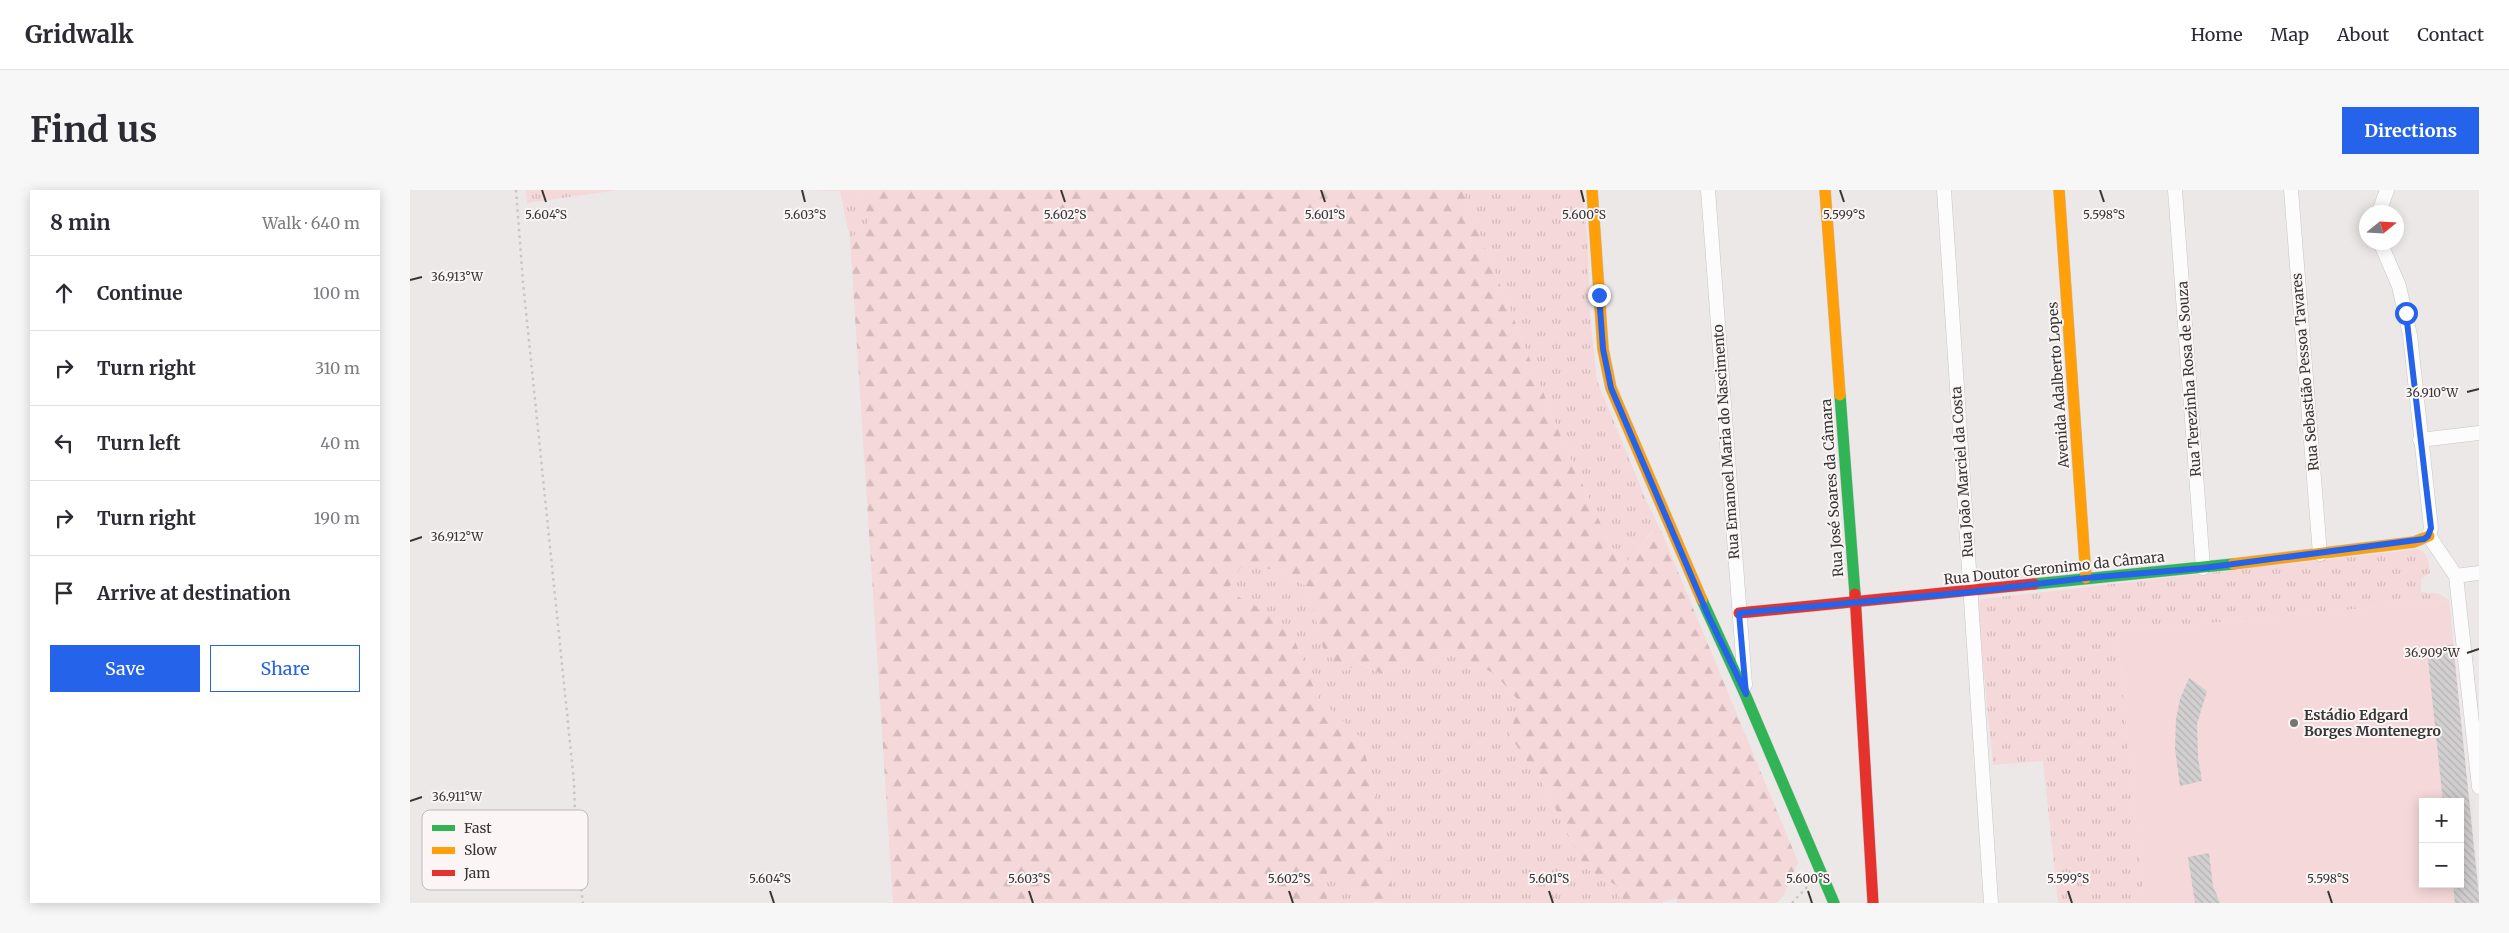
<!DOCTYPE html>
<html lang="en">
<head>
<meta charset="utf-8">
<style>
	:root { --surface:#fff; --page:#f7f7f7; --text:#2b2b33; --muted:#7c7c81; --line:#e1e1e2; --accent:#2563eb }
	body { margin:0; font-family:Merriweather,serif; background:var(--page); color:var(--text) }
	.controls { position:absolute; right:15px; bottom:15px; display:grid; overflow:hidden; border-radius:0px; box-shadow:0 2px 12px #0003 }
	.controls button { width:45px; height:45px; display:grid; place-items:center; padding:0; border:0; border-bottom:1px solid var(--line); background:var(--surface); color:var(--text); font:25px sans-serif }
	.compass { position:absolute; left:1949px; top:15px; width:45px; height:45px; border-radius:50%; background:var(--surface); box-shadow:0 2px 12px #0003; rotate:72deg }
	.stop { position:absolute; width:15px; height:15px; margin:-11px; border:4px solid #2563eb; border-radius:50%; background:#fff }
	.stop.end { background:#2563eb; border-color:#fff; box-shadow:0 1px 5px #0008 }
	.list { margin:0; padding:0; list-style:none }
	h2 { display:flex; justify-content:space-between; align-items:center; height:65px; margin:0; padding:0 20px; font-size:21px }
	h2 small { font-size:16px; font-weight:400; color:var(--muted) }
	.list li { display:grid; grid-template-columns:32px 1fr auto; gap:15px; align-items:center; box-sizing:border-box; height:75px; padding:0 20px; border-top:1px solid var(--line) }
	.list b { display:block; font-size:19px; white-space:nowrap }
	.list em { font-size:16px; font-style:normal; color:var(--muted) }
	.actions { display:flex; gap:10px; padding:15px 20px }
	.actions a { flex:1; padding:11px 0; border:1px solid var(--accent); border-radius:0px; text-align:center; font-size:18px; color:var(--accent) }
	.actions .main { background:var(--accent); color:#fff }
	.icon { flex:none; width:28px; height:28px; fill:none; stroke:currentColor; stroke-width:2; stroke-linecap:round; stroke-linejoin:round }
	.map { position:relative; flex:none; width:2069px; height:713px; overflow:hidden; border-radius:0px }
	header { display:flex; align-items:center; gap:30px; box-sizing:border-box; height:70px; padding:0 25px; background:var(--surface); border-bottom:1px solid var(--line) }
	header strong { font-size:24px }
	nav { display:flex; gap:28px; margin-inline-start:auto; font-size:18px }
	.intro { display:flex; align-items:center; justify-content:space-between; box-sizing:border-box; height:120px; padding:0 30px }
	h1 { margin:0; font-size:35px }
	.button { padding:12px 22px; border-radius:0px; background:var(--accent); color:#fff; font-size:18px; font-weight:700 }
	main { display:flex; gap:30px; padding:0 30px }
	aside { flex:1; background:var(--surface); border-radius:0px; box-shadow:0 2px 12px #0003 }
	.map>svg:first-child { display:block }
	.grass { fill:url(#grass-tufts) }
	.forest { fill:url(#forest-firs) }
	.park { fill:#f5d8d9; fill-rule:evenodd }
	.building { fill:url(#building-back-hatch) }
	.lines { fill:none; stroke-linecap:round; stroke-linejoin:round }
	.street-casing { stroke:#c8c5c5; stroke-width:15 }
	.fast-casing { stroke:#c8c5c5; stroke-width:12 }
	.slow-casing { stroke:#c8c5c5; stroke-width:12 }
	.jam-casing { stroke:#c8c5c5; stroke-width:12 }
	.path { stroke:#c8c6c6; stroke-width:2.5; stroke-dasharray:2.5 4; stroke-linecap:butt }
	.street { stroke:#fcfcfc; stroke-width:14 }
	.fast { stroke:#30b455; stroke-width:11 }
	.slow { stroke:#ff9f0a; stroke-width:11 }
	.jam { stroke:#e5322d; stroke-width:11 }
	.route { stroke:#2563eb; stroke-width:6 }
	.ticks { fill:none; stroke:#383535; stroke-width:2 }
	.poi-dot { fill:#777474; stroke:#fbf5f5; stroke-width:2 }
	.labels { text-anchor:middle; stroke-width:4; stroke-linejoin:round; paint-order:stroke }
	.street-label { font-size:14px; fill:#383535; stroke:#fbf5f5 }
	.poi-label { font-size:14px; font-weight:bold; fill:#383535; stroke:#fbf5f5; text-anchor:start }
	.key { fill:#fbf5f5; stroke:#c0bbbb; stroke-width:1 }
	.key-label { font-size:14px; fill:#383535 }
	.ticks-label { font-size:12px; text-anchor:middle; fill:#383535; stroke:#fbf5f5; stroke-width:4; stroke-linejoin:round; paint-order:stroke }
</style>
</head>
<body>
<header>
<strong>Gridwalk</strong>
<nav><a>Home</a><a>Map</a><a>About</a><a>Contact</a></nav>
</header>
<div class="intro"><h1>Find us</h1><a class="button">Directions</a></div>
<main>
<aside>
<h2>8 min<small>Walk · 640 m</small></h2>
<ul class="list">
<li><svg class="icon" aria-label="ahead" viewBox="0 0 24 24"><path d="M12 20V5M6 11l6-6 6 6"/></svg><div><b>Continue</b></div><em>100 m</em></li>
<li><svg class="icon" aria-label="right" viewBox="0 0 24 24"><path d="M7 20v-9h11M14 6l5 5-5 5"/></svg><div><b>Turn right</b></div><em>310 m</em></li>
<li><svg class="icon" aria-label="left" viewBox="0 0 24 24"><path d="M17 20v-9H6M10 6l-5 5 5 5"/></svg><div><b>Turn left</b></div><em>40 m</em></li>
<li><svg class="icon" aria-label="right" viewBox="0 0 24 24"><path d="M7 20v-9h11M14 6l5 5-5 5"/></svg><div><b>Turn right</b></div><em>190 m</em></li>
<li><svg class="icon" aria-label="arrive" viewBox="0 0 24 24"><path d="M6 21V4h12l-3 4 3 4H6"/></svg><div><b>Arrive at destination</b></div></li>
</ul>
<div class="actions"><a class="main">Save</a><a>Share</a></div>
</aside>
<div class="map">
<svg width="2069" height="713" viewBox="0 0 2069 713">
	<defs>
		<pattern id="grass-tufts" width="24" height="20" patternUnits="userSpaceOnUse" patternTransform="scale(1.25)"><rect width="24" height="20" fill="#f5d8d9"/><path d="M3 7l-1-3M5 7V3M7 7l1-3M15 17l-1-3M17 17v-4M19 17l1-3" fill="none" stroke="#d3babb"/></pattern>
		<pattern id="forest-firs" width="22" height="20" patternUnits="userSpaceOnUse" patternTransform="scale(1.25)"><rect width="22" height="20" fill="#f5d8d9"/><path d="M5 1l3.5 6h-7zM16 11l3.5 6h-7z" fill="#d3babb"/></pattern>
		<pattern id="building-back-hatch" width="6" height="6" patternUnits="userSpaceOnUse" patternTransform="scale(1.25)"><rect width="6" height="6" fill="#d1cfcf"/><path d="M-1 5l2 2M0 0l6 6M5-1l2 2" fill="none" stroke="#b4b2b2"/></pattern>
	</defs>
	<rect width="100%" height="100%" fill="#ece8e8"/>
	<g class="grass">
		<polygon points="116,0 209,0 117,13"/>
		<polygon points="397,0 450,0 459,32 440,49 430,1"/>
		<polygon points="1052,0 1173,0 1178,59 1179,116 1187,191 1237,312 1252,343 1243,340 1215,374 1200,354 1154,254"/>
		<path d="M 2008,359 C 2018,363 2019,373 2020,383 L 2011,389 L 2011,402 L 2030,404 L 2039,410 L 1707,442 L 1734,713 L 1648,713 L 1633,571 L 1583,575 L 1567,413 L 1572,409 Z"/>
		<polygon points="834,372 867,381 898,397 913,458 972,484 993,469 1025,475 1037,456 1061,472 1085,484 1109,511 1100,546 1134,596 1175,678 1207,695 1211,713 984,713 975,640 951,548 908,508 885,451 817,401"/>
		<polygon points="916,681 962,712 965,713 917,713"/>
	</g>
	<polygon class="forest" points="450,0 1052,0 1154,254 1200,354 1215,374 1244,340 1252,343 1388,672 1374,705 1367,713 1267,713 1267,708 1250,713 1211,713 1206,695 1175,678 1134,596 1100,546 1109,511 1085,484 1061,472 1037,456 1025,475 993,469 972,484 949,473 934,482 913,458 898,397 867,381 834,372 817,401 854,420 885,451 908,508 951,548 975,640 984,713 962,712 917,682 917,713 483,713 440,49 459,32"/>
	<path class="park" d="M 2039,410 L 2069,713 L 1734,713 L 1707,442 ZM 2013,612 L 2050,612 L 2050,694 L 2013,694 Z"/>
	<g class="building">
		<polygon points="2043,454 2069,706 2069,713 2045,713 2043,694 2050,694 2050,612 2033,612 2017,460"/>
		<polygon points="1779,488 1797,501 1787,534 1788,567 1792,591 1770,596 1765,559 1766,529 1770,509"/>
		<polygon points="1799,663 1803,696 1810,713 1785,713 1778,667"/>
	</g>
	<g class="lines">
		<g class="street-casing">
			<g id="street">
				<polyline points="1298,0 1335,495"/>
				<polyline points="1534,0 1581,713"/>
				<polyline points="1765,0 1793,378"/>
				<polyline points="1881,0 1910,364"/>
				<polyline points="1969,22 1977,0"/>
				<polyline points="1970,52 1989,96 2000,145 2021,338 2019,346 2046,386 2069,597"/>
				<polyline points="2010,250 2069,243"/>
				<polyline points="2046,386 2069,383"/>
			</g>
		</g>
		<g class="fast-casing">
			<g id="fast">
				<polyline points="1430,205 1445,404"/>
				<polyline points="1624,394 1823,374"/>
				<polyline points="1292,410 1335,504 1424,713"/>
			</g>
		</g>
		<g class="slow-casing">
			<g id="slow">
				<polyline points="1182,0 1193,159 1201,198 1292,410"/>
				<polyline points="1415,0 1430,205"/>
				<polyline points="1649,0 1676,388"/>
				<polyline points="1823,374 2004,352 2019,346"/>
			</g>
		</g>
		<g class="jam-casing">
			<g id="jam">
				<polyline points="1445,404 1463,713"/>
				<polyline points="1329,423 1624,394"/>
			</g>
		</g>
		<g class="path">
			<polyline points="106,0 113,92 164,592 166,660 173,713"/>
			<polyline points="1382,713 1398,696"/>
		</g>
		<use href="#street" class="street"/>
		<use href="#fast" class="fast"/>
		<use href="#slow" class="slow"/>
		<use href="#jam" class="jam"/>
	</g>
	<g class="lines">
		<polyline class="route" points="1189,105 1193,159 1201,198 1298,425 1336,504 1329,423 1560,402 1676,388 1793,378 2014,349 2018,346 2021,338 1996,123"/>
	</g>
	<path class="ticks" d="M 132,0 L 136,12M 392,0 L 395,12M 651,0 L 655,12M 911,0 L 915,12M 1171,0 L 1174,12M 1430,0 L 1434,12M 1690,0 L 1694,12M 0,90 L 12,87M 2057,202 L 2069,199M 0,351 L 12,347M 2057,463 L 2069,459M 0,611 L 12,607M 360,701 L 364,713M 619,701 L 623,713M 879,701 L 883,713M 1139,701 L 1143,713M 1398,701 L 1402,713M 1658,701 L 1662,713M 1918,701 L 1922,713"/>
	<circle class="poi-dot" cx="1884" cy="533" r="5"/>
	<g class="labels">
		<g class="street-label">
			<text transform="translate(1895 182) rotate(-95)" y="5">Rua Sebastião Pessoa Tavares</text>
			<text transform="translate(1779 189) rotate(-94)" y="5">Rua Terezinha Rosa de Souza</text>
			<text transform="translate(1648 195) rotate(-94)" y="5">Avenida Adalberto Lopes</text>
			<text transform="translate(1316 252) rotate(-94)" y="5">Rua Emanoel Maria do Nascimento</text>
			<text transform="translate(1552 282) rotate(-94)" y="5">Rua João Marciel da Costa</text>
			<text transform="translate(1422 298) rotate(-94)" y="5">Rua José Soares da Câmara</text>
			<text transform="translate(1644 378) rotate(-6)" y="5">Rua Doutor Geronimo da Câmara</text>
		</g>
		<g class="poi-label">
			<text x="1894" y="530">Estádio Edgard<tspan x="1894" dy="16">Borges Montenegro</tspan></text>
		</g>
	</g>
	<rect x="12" y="620" width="166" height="80" rx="8" class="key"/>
	<rect x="22" y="635" width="23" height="6" fill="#30b455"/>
	<rect x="22" y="657" width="23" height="7" fill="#ff9f0a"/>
	<rect x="22" y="680" width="23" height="6" fill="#e5322d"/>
	<g class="key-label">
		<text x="54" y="643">Fast</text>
		<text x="54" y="665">Slow</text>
		<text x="54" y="688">Jam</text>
	</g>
	<g class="ticks-label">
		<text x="136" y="29">5.604°S</text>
		<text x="395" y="29">5.603°S</text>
		<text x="655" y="29">5.602°S</text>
		<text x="915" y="29">5.601°S</text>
		<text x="1174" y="29">5.600°S</text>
		<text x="1434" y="29">5.599°S</text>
		<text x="1694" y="29">5.598°S</text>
		<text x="47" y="91">36.913°W</text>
		<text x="2022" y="207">36.910°W</text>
		<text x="47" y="351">36.912°W</text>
		<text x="2022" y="467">36.909°W</text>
		<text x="47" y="611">36.911°W</text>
		<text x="360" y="693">5.604°S</text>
		<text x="619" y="693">5.603°S</text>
		<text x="879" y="693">5.602°S</text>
		<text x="1139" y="693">5.601°S</text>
		<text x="1398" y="693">5.600°S</text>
		<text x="1658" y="693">5.599°S</text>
		<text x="1918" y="693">5.598°S</text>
	</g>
</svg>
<div class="controls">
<button>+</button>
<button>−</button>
</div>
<svg class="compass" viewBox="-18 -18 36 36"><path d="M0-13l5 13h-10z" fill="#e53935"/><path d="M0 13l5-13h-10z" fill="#7c7c81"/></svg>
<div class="stop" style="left:1996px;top:123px"></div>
<div class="stop end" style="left:1189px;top:105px"></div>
</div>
</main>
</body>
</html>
